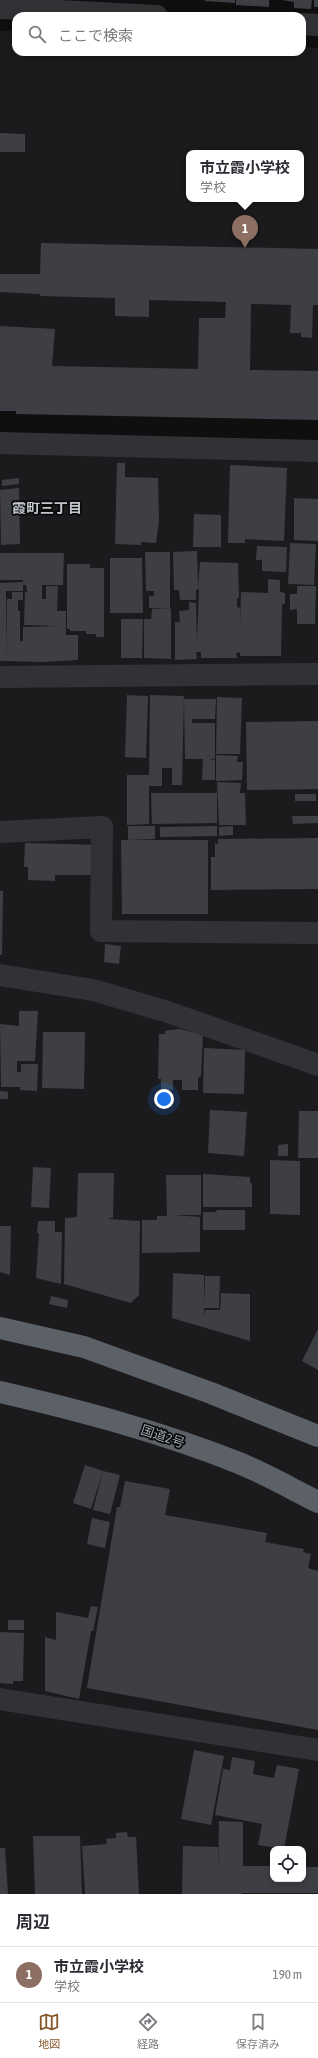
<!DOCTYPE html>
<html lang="ja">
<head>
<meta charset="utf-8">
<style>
	:root { --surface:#fff; --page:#f7f7f7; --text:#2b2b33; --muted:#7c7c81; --line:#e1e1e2; --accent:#87572b }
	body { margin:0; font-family:"Asap Condensed","Noto Sans JP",sans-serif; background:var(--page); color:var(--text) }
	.controls { position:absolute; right:12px; bottom:12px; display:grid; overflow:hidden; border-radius:8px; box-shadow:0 2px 10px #0003 }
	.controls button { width:36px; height:36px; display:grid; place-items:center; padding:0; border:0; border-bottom:1px solid var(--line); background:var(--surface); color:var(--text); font:20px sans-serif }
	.you { position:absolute; left:164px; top:1099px; width:14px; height:14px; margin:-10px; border:3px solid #fff; border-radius:50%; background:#1a73e8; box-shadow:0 0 0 6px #1a73e833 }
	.badge { display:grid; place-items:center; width:26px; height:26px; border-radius:50%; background:var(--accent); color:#fff; font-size:13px; font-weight:700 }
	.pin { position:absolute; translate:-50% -33px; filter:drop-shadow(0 1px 2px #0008) }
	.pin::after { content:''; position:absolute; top:21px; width:14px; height:12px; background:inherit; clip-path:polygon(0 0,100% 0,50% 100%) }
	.popup { position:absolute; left:186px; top:150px; width:118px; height:52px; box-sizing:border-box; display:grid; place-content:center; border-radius:8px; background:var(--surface); filter:drop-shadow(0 1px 3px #0005); font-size:13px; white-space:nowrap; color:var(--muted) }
	.popup b { font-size:15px; color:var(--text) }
	.popup::after { content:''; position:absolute; left:50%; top:100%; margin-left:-8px; border:8px solid transparent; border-top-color:var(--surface) }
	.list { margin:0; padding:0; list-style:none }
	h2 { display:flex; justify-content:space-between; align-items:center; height:52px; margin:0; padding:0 16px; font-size:17px }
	h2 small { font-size:13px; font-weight:400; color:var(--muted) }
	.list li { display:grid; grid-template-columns:26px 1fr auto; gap:12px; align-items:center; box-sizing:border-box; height:56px; padding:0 16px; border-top:1px solid var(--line) }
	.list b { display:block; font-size:15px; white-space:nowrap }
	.list p { margin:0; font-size:13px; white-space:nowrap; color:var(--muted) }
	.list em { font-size:13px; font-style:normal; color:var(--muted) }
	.icon { flex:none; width:22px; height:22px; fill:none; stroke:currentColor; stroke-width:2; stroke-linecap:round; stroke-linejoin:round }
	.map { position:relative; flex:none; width:318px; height:1894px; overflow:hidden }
	.search { position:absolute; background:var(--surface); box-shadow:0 2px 10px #0003; left:12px; right:12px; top:12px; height:44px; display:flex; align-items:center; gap:10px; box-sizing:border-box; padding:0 14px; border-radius:12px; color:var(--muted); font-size:15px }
	.sheet { height:108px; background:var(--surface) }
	nav { display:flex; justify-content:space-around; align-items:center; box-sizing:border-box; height:56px; border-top:1px solid var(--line); background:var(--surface); font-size:11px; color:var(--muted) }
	nav a { display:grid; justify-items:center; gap:2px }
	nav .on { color:var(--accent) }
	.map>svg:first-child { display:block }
	.built { fill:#1b1b1d; fill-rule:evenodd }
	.building { fill:#3e3f44 }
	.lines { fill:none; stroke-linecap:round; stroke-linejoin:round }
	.street { stroke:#303236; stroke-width:22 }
	.highway { stroke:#5c6067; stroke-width:22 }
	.labels { text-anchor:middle; stroke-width:3.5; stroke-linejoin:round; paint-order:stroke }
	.street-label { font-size:13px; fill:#a0a8b2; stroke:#0a0a0b }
	.neighbourhood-label { font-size:14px; font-weight:bold; fill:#c1c6ce; stroke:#0a0a0b }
</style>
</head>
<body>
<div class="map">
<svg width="318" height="1894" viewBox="0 0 318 1894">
	<rect width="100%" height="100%" fill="#0f0f10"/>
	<g class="built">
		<path d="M 0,31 L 16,31 L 16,52 L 302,52 L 302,47 L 318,48 L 318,407 L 0,399 ZM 189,153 L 301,153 L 301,199 L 189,199 Z"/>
		<path d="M 0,436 L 318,450 L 318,1894 L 0,1894 ZM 273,1849 L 303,1849 L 303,1879 L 273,1879 Z"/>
	</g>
	<g class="building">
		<polygon points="205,0 235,0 235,3 205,1"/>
		<polygon points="236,0 269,0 269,7 236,5"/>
		<polygon points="282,0 312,0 311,9 294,8 294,2"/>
		<rect x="314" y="0" width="4" height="7"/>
		<polygon points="0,133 25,134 25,152 0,152"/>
		<polygon points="41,243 318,249 318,305 313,305 312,338 301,337 301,333 290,333 291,305 251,304 250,370 318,371 318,420 16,414 16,411 0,411 0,326 55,329 52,366 198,369 199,318 225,318 226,302 149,300 149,317 115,316 115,298 40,296 40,294 0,292 0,274 40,274"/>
		<polygon points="117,463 125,463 125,477 158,478 159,521 156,543 141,542 141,545 115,544"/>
		<polygon points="230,465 287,468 284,541 245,539 245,543 228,543"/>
		<polygon points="19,478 19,484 2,486 2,480"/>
		<polygon points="19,488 20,544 1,545 0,490"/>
		<polygon points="294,498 318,499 318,541 294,540"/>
		<polygon points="194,514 221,515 221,547 193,547"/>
		<polygon points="290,543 316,544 314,585 288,584"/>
		<polygon points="257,546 287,547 286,572 262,571 262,560 256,560"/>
		<polygon points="197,551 198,587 200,562 238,563 239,598 237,598 237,607 240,608 240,623 241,592 268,593 268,579 280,580 280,592 285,593 285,604 282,604 281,656 240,656 240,652 236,653 237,658 201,658 201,652 196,652 197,659 175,660 175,622 180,622 179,611 189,610 189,602 196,603 197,642 199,589 196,590 196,600 180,600 179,590 174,590 173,552"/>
		<polygon points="145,552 170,552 170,609 149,608 149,596 154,596 154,591 146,591"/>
		<polygon points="0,553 64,553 63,585 42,585 42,599 46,599 46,586 58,586 57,611 66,611 66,635 78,635 78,660 42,662 7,661 7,599 12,599 12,592 23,592 23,600 18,600 18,611 20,611 20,641 23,641 23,627 59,626 24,625 25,592 27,592 26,585 23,585 23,591 6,591 7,661 0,661 0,583 23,582 23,580 0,580"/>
		<polygon points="110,558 142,558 143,613 110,613"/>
		<polygon points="67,564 90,564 90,568 104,568 104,637 96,637 96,634 86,634 86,631 70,631 70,629 67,629"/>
		<polygon points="297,586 316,586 315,624 297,624 297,609 290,610 290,594 297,594"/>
		<polygon points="152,609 171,609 171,659 144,658 144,619 151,619"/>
		<polygon points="121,619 143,619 142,658 121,658"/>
		<polygon points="127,695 148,696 146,758 125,757"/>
		<polygon points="150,695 184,696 182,785 172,785 172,768 162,768 162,786 149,786 149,824 127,825 127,775 149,775 149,783"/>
		<polygon points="217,697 242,698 240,754 216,754"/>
		<polygon points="184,699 216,699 215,719 192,719 192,723 215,723 215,759 209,760 215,760 215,780 202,780 203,759 185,759"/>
		<polygon points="318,721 318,789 247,790 246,722"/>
		<polygon points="216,755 238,756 237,762 243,762 242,780 216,781"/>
		<polygon points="217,782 241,783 240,793 245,793 246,825 219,825"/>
		<polygon points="151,793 217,793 217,823 152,824"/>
		<rect x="295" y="794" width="21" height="7"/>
		<polygon points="292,816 318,816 318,823 293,824"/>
		<polygon points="128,826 155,826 155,839 128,840"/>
		<polygon points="217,826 217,836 160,837 160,827"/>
		<polygon points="233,826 233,835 219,836 219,827"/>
		<polygon points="318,838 318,889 211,890 211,857 215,857 215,843 218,844 218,839"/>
		<polygon points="121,840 208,840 208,914 122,914"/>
		<polygon points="25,843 102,845 100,875 55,875 55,881 28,880 28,867 24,867"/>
		<polygon points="0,891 3,891 2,955 0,955"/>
		<polygon points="105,944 121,946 119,964 104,962"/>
		<polygon points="19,1011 38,1011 35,1061 17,1061 17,1072 21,1072 21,1064 38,1064 37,1091 20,1090 20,1087 1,1087 0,1024 19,1026"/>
		<polygon points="180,1029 203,1035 201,1076 199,1077 198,1080 198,1090 182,1090 182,1080 173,1080 173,1090 161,1090 161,1079 158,1079 159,1034 165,1034 165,1031 170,1030"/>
		<polygon points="43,1032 85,1032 84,1089 42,1088"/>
		<polygon points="204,1048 245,1050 244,1094 203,1093"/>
		<polygon points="0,1091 8,1092 8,1099 0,1099"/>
		<polygon points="210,1110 247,1112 244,1156 208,1153"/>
		<polygon points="299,1111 318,1111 318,1158 298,1158"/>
		<polygon points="288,1144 288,1156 278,1156 278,1145"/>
		<polygon points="270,1160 300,1161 300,1215 270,1214"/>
		<polygon points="33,1167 51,1168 49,1208 31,1207"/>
		<polygon points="78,1173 114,1173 113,1218 109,1218 109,1219 140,1221 139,1295 131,1303 64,1284 65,1218 77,1217"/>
		<polygon points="203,1174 250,1177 250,1183 252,1184 252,1207 203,1207"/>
		<polygon points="166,1175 201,1175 201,1215 174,1215 200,1217 200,1252 142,1253 142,1220 157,1220 157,1216 167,1216"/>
		<polygon points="217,1210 245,1210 245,1230 203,1230 203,1212 216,1212"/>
		<polygon points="38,1221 55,1221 55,1232 62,1232 61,1284 36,1278 39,1233 37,1233"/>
		<polygon points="0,1226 11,1226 10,1275 0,1272"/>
		<polygon points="173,1273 204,1275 204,1307 205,1276 220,1276 219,1308 204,1308 204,1317 205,1310 220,1310 221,1293 250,1294 250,1341 172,1318"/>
		<polygon points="51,1296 68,1300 67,1308 49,1304"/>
		<polygon points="318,1329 318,1370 302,1361"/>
		<polygon points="85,1465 103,1471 91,1509 73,1503"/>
		<polygon points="103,1471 120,1475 110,1514 93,1510"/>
		<polygon points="125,1481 170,1489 165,1515 267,1533 265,1542 304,1549 303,1552 311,1554 308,1568 318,1571 318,1730 87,1688 117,1507 120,1507"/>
		<polygon points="92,1518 110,1522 105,1548 87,1544"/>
		<polygon points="91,1606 98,1607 93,1631 91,1631 79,1699 45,1691 45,1637 56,1640 56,1612 88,1618"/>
		<rect x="8" y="1620" width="16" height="10"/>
		<polygon points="0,1632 24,1633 23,1681 13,1681 13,1684 0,1683"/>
		<polygon points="194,1750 224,1756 211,1825 181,1819"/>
		<polygon points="232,1757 255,1761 253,1774 274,1778 277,1765 299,1769 284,1849 258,1845 262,1824 215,1815 223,1769 230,1770"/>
		<polygon points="219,1821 243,1822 243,1866 273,1866 273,1879 303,1879 303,1867 318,1867 318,1893 242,1893 242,1888 242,1894 182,1894 183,1846 218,1847 218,1874"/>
		<polygon points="127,1832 128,1837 136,1837 139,1894 110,1894 108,1854 110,1894 85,1894 82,1846 107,1844 106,1839 116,1838 116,1833"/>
		<polygon points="33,1836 80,1836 82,1894 35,1894"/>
		<polygon points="0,1848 5,1848 8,1894 0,1894"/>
	</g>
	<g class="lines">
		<g class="street">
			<polyline points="0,8 157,16"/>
			<polyline points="302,24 318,25"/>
			<polyline points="0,443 318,451"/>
			<polyline points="0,677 318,674"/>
			<polyline points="0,832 102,827 101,931 318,933"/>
			<polyline points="0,975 93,990 165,1011 318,1065"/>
			<polyline points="0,1699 318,1750"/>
		</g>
		<g class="highway">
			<polyline points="0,1328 84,1347 211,1393 318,1436"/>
			<path d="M 0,1392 C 82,1411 161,1432 239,1463 C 266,1474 292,1489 318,1502"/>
		</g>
	</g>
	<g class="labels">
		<g class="street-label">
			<text transform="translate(163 1436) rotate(19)" y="5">国道2号</text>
		</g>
		<g class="neighbourhood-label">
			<text x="47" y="513">霞町三丁目</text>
		</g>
	</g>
</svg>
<div class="controls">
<button><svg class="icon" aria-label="locate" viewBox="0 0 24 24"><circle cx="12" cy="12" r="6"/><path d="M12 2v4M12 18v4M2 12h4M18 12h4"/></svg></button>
</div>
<div class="you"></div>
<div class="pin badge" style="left:245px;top:248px;background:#8d6e63">1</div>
<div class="popup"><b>市立霞小学校</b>学校</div>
<div class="search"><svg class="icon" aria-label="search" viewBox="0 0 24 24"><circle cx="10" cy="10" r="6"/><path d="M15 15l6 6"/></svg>ここで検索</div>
</div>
<section class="sheet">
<h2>周辺<small></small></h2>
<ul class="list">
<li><span class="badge" style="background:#8d6e63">1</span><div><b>市立霞小学校</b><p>学校</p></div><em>190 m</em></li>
</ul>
</section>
<nav>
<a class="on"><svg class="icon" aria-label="map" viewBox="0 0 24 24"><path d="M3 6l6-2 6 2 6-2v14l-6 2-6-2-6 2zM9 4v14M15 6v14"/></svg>地図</a>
<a><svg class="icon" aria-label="directions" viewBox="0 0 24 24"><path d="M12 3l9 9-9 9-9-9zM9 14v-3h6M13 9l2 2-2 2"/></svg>経路</a>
<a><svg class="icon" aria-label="saved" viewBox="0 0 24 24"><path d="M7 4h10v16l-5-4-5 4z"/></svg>保存済み</a>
</nav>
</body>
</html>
